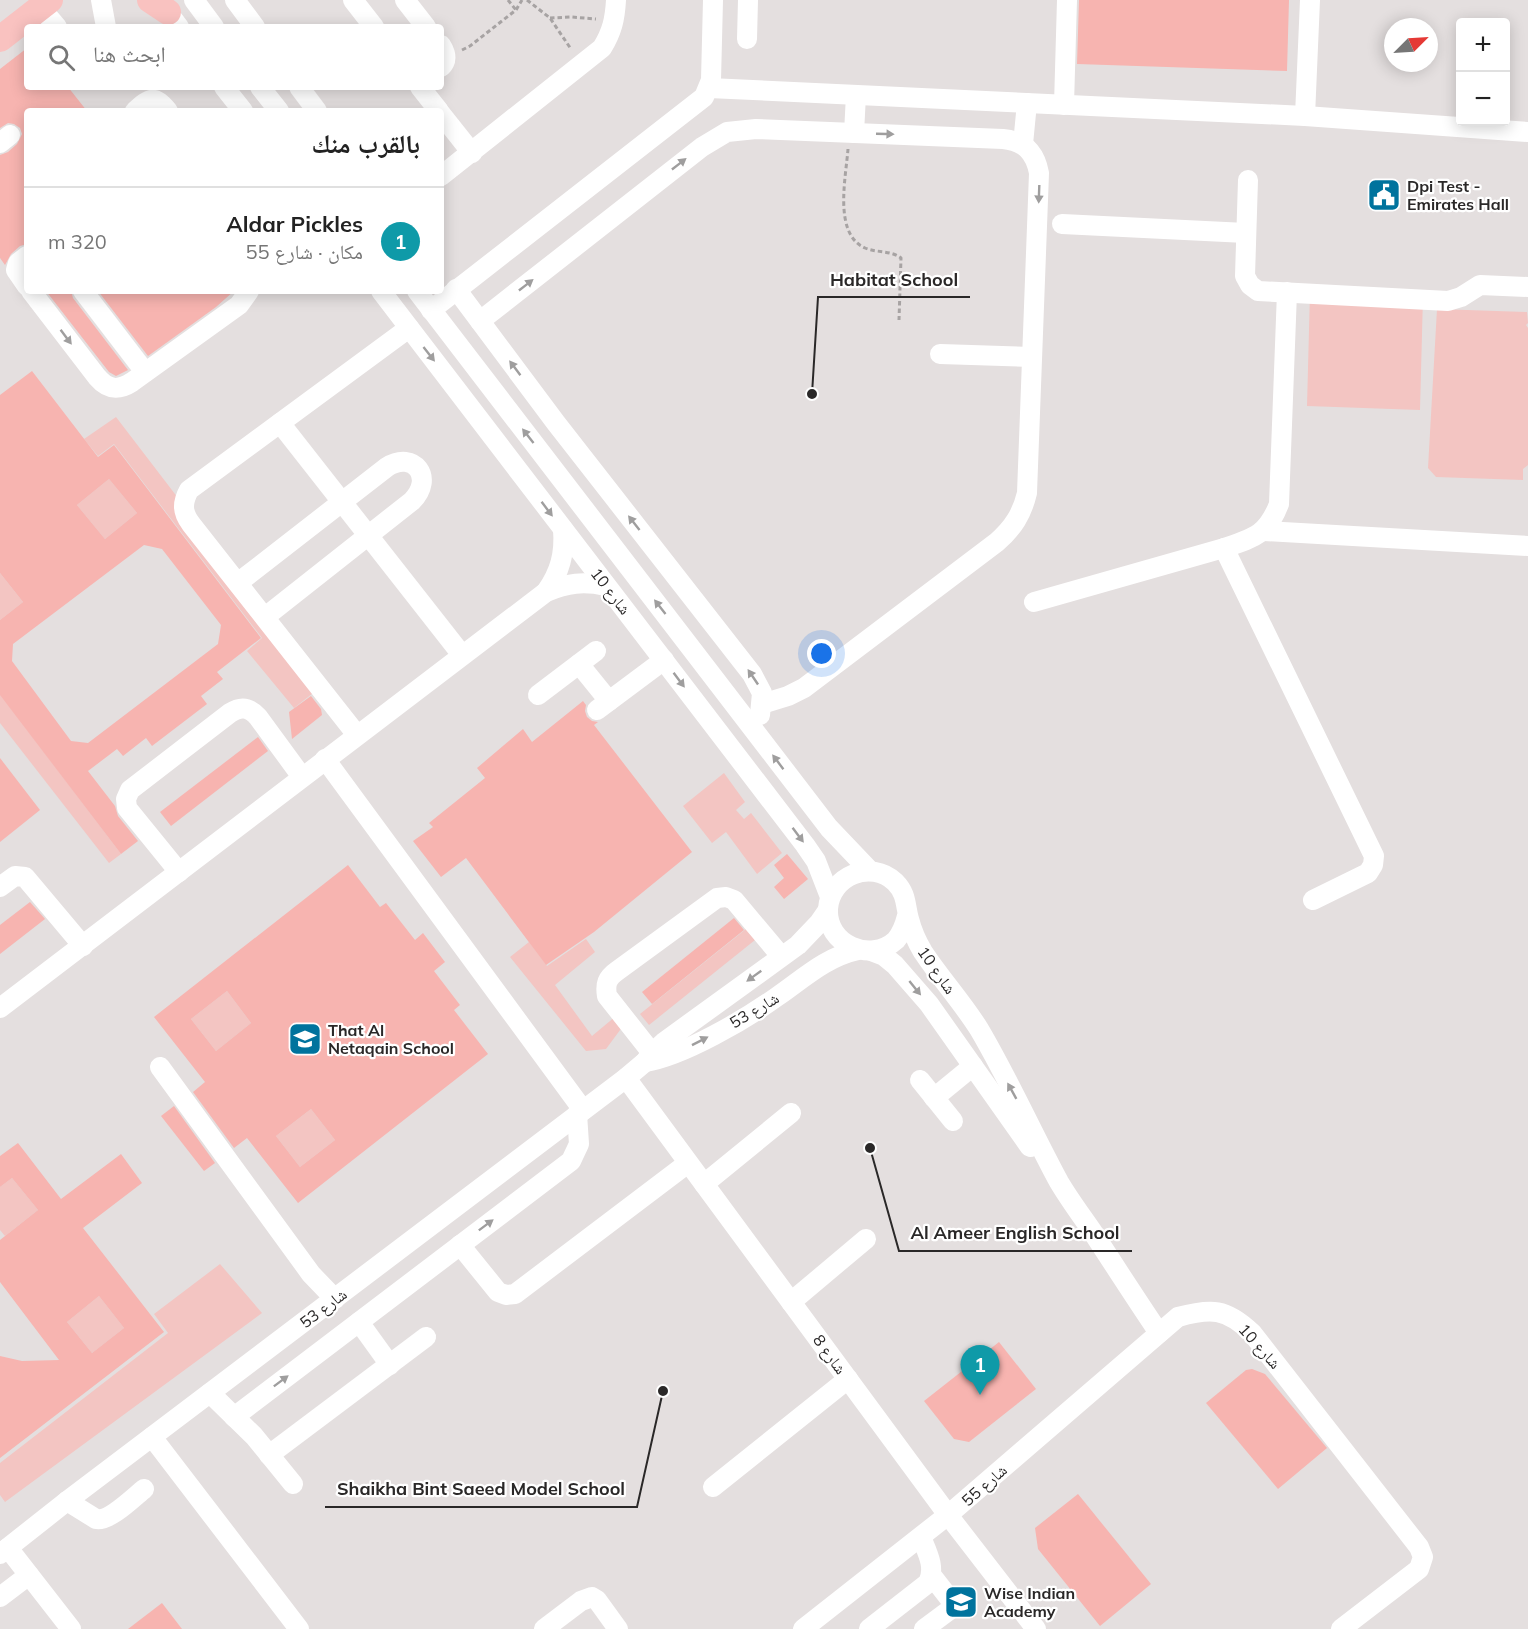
<!DOCTYPE html>
<html lang="ar">
<head>
<meta charset="utf-8">
<style>
	:root { --surface:#fff; --page:#f2f2f2; --text:#222; --muted:#767676; --line:#e0e0e0; --accent:#1a73e8 }
	body { margin:0; font-family:Mulish,"Noto Naskh Arabic",sans-serif; background:var(--page); color:var(--text); direction:rtl }
	.controls { position:absolute; right:18px; top:18px; display:grid; overflow:hidden; border-radius:6px; box-shadow:0 3px 15px #0003 }
	.controls button { width:54px; height:54px; display:grid; place-items:center; padding:0; border:0; border-bottom:2px solid var(--line); background:var(--surface); color:var(--text); font:30px sans-serif }
	.compass { position:absolute; left:1384px; top:18px; width:54px; height:54px; border-radius:50%; background:var(--surface); box-shadow:0 3px 15px #0003; rotate:66deg }
	.you { position:absolute; left:822px; top:654px; width:21px; height:21px; margin:-15px; border:4px solid #fff; border-radius:50%; background:#1a73e8; box-shadow:0 0 0 9px #1a73e833 }
	.badge { display:grid; place-items:center; width:39px; height:39px; border-radius:50%; background:var(--accent); color:#fff; font-size:20px; font-weight:700 }
	.pin { position:absolute; translate:-50% -50px; filter:drop-shadow(0 2px 3px #0008) }
	.pin::after { content:''; position:absolute; top:32px; width:21px; height:18px; background:inherit; clip-path:polygon(0 0,100% 0,50% 100%) }
	.list { margin:0; padding:0; list-style:none }
	h2 { display:flex; justify-content:space-between; align-items:center; height:78px; margin:0; padding:0 24px; font-size:26px }
	h2 small { font-size:20px; font-weight:400; color:var(--muted) }
	.list li { display:grid; grid-template-columns:39px 1fr auto; gap:18px; align-items:center; box-sizing:border-box; height:108px; padding:0 24px; border-top:2px solid var(--line) }
	.list b { display:block; font-size:22px; white-space:nowrap }
	.list p { margin:0; font-size:20px; white-space:nowrap; color:var(--muted) }
	.list em { font-size:20px; font-style:normal; color:var(--muted) }
	.icon { flex:none; width:33px; height:33px; fill:none; stroke:currentColor; stroke-width:2; stroke-linecap:round; stroke-linejoin:round }
	.map { position:relative; flex:none; width:1528px; height:1629px; overflow:hidden; direction:ltr }
	.search { position:absolute; background:var(--surface); box-shadow:0 3px 15px #0003; left:24px; top:24px; width:420px; height:66px; display:flex; align-items:center; gap:15px; box-sizing:border-box; padding:0 21px; border-radius:6px; color:var(--muted); font-size:22px }
	.panel { position:absolute; background:var(--surface); box-shadow:0 3px 15px #0003; left:24px; top:108px; width:420px; height:186px; border-radius:6px; direction:rtl }
	.map>svg:first-child { display:block }
	.green { fill:#f3c5c2 }
	.building { fill:#f7b4b0; fill-rule:evenodd }
	.lines { fill:none; stroke-linecap:round; stroke-linejoin:round }
	.path { stroke:#a7a3a3; stroke-width:3; stroke-dasharray:4.5 3; stroke-linecap:butt }
	.minor { stroke:#fff; stroke-width:20 }
	.major { stroke:#f9c2c0; stroke-width:26 }
	.oneway { fill:#9f9e9e }
	.labels { text-anchor:middle; stroke-width:4.5; stroke-linejoin:round; paint-order:stroke }
	.poi-label { font-size:16px; font-weight:bold; fill:#2a2828; stroke:#fff; text-anchor:start }
	.street-label { font-size:16px; fill:#2a2828; stroke:#fff }
	.leader { fill:none; stroke:#2a2828; stroke-width:2 }
	.callout-dot { fill:#2a2828; stroke:#fff; stroke-width:2 }
	.callout-label { font-size:18px; text-anchor:middle; font-weight:bold; fill:#2a2828; stroke:#fff; stroke-width:4.5; stroke-linejoin:round; paint-order:stroke }
</style>
</head>
<body>
<div class="map">
<svg width="1528" height="1629" viewBox="0 0 1528 1629">
	<rect width="100%" height="100%" fill="#e4dfdf"/>
	<g class="green">
		<polygon points="1310,292 1423,296 1420,410 1307,406"/>
		<polygon points="1437,309 1527,312 1528,323 1526,325 1528,328 1528,465 1523,469 1523,480 1436,477 1428,468"/>
		<polygon points="116,417 322,686 294,708 247,651 262,638 114,444 98,456 84,439"/>
		<polygon points="109,479 137,513 105,539 77,505"/>
		<polygon points="0,573 23,602 0,620"/>
		<polygon points="0,694 121,854 109,863 0,723"/>
		<polygon points="724,773 745,802 736,810 744,819 751,813 782,853 757,874 726,832 712,843 683,806"/>
		<polygon points="751,925 760,936 649,1025 640,1014"/>
		<polygon points="586,939 595,952 555,985 592,1036 616,1016 623,1026 606,1049 586,1051 510,957 529,942 547,966"/>
		<polygon points="227,991 251,1023 216,1051 191,1019"/>
		<polygon points="311,1109 335,1140 300,1167 276,1136"/>
		<polygon points="12,1178 38,1210 5,1236 0,1230 0,1187"/>
		<polygon points="220,1264 262,1313 5,1502 0,1495 0,1463 168,1333 154,1314"/>
		<polygon points="99,1296 124,1328 92,1353 67,1322"/>
	</g>
	<g class="building">
		<polygon points="1079,0 1289,0 1287,71 1077,64"/>
		<polygon points="27,48 27,87 68,87 87,111 27,111 27,244 20,246 11,254 5,265 0,258 0,155 8,152 17,144 22,134 20,128 14,124 8,123 0,128 0,69"/>
		<polygon points="46,291 71,291 73,298 128,370 116,376 109,372"/>
		<polygon points="98,291 234,291 216,307 148,356"/>
		<path d="M 32,371 L 98,457 L 114,445 L 261,638 L 217,672 L 223,679 L 201,696 L 207,704 L 152,746 L 146,738 L 123,756 L 117,749 L 88,771 L 115,806 L 118,816 L 138,841 L 121,854 L 0,695 L 0,620 L 23,602 L 0,573 L 0,395 ZM 109,479 L 137,513 L 105,539 L 77,505 ZM 144,545 L 162,549 L 221,625 L 218,644 L 88,743 L 71,741 L 12,661 L 13,644 Z"/>
		<polygon points="311,696 321,709 322,715 292,739 289,712"/>
		<polygon points="583,701 586,705 585,711 587,717 592,721 598,722 594,725 692,852 594,932 546,965 466,858 441,877 413,841 433,827 429,823 485,778 477,768 523,729 532,742"/>
		<polygon points="258,737 268,751 171,826 160,812"/>
		<polygon points="0,758 40,810 0,842"/>
		<polygon points="787,854 808,879 784,899 774,887 784,878 774,865"/>
		<path d="M 348,865 L 380,907 L 386,903 L 415,940 L 423,933 L 445,962 L 434,971 L 460,1005 L 454,1010 L 488,1054 L 298,1203 L 247,1138 L 234,1148 L 193,1092 L 205,1082 L 154,1017 ZM 227,991 L 251,1023 L 216,1051 L 191,1019 ZM 311,1109 L 335,1140 L 300,1167 L 276,1136 Z"/>
		<polygon points="30,902 45,919 0,954 0,925"/>
		<polygon points="734,918 744,930 652,1004 642,992"/>
		<polygon points="174,1106 215,1163 204,1171 161,1116"/>
		<path d="M 18,1143 L 61,1199 L 121,1154 L 142,1183 L 83,1228 L 164,1332 L 0,1458 L 0,1356 L 22,1361 L 59,1360 L 0,1282 L 0,1240 L 38,1210 L 12,1178 L 0,1187 L 0,1156 ZM 99,1296 L 124,1328 L 92,1353 L 67,1322 Z"/>
		<polygon points="999,1342 1036,1389 969,1442 954,1439 924,1401"/>
		<polygon points="1252,1369 1265,1374 1327,1448 1278,1489 1206,1403 1246,1370"/>
		<polygon points="1078,1494 1151,1584 1100,1626 1038,1549 1035,1528"/>
		<polygon points="162,1603 182,1629 128,1629"/>
	</g>
	<g class="lines">
		<g class="path">
			<polyline points="508,0 516,10"/>
			<polyline points="527,0 550,18 571,49"/>
			<polyline points="550,18 571,17 596,19"/>
			<polyline points="462,50 470,46 516,10 522,0"/>
			<path d="M 848,149 C 846,177 833,234 865,248 C 877,253 890,250 901,258 L 899,320"/>
		</g>
		<g class="minor">
			<polyline points="101,0 106,27"/>
			<polyline points="194,0 214,27"/>
			<polyline points="235,0 255,27"/>
			<polyline points="353,0 374,27"/>
			<polyline points="405,0 426,27"/>
			<polyline points="160,2 179,27"/>
			<polyline points="40,7 57,27"/>
			<polyline points="747,39 748,0"/>
			<path d="M 441,45 C 446,53 448,60 441,67"/>
			<polyline points="224,87 243,111"/>
			<polyline points="260,87 279,111"/>
			<polyline points="299,87 317,111"/>
			<polyline points="420,87 439,111"/>
			<polyline points="709,88 1305,116 1528,132"/>
			<polyline points="1064,105 1067,0"/>
			<path d="M 135,111 C 150,98 154,94 168,111"/>
			<polyline points="441,114 472,153"/>
			<polyline points="1305,116 1310,0"/>
			<polyline points="854,133 856,95"/>
			<polyline points="0,143 10,135"/>
			<polyline points="1023,144 1027,103"/>
			<path d="M 441,176 L 602,48 C 612,32 615,19 616,0"/>
			<polyline points="1248,180 1245,276 1250,285 1258,291 1448,301 1461,297 1480,285 1528,287"/>
			<polyline points="1062,224 1246,233"/>
			<polyline points="27,256 18,263 16,270 27,286"/>
			<polyline points="456,289 556,423 752,674 762,693 760,715"/>
			<path d="M 31,291 L 97,377 C 108,390 118,391 132,382 L 239,305 L 249,291"/>
			<polyline points="83,291 145,372"/>
			<polyline points="381,291 805,845 816,861 830,897"/>
			<polyline points="417,291 829,828 870,871"/>
			<polyline points="431,310 704,97 711,80 713,0"/>
			<path d="M 480,321 L 702,147 L 727,132 L 756,129 L 1003,139 C 1024,141 1035,152 1039,173 L 1027,493 C 1022,514 1013,528 997,542 L 804,688 L 788,696 L 762,704"/>
			<polyline points="940,354 1032,357"/>
			<polyline points="280,423 462,655"/>
			<polyline points="1264,531 1528,546"/>
			<polyline points="1224,548 1374,856 1373,865 1368,873 1313,900"/>
			<path d="M 239,582 L 387,467 C 414,450 435,478 412,501 L 265,617"/>
			<path d="M 546,592 C 560,572 565,554 563,529"/>
			<path d="M 1034,602 L 1224,548 C 1254,538 1267,535 1279,504 L 1287,292"/>
			<polyline points="579,664 609,701"/>
			<polyline points="538,695 596,651"/>
			<polyline points="597,710 664,660"/>
			<path d="M 357,735 L 191,524 C 182,512 182,503 189,490 L 409,328"/>
			<polyline points="325,759 583,1110"/>
			<path d="M 179,872 L 127,808 L 126,799 L 130,790 L 230,713 C 241,706 249,707 258,717 L 302,777"/>
			<polyline points="0,887 15,876 25,877 83,946"/>
			<path d="M 907,916 C 905,924 902,933 896,940 C 870,964 826,944 828,909 C 830,876 871,859 895,882 C 907,894 905,905 909,919 C 912,931 917,942 923,952 C 941,979 962,1002 979,1029 C 1008,1078 1032,1132 1059,1182 C 1069,1199 1081,1215 1092,1231 C 1114,1265 1136,1299 1159,1333"/>
			<polyline points="871,951 884,956 895,965 929,1004 1030,1147"/>
			<path d="M 0,1008 L 546,592 C 567,583 584,581 606,586"/>
			<path d="M 652,1053 L 607,996 C 605,984 607,978 617,971 L 717,898 L 726,897 L 734,900 L 781,956"/>
			<path d="M 645,1062 C 683,1056 746,1019 778,996 C 804,978 826,957 858,950"/>
			<polyline points="160,1067 311,1274 335,1299"/>
			<polyline points="626,1078 948,1515 1036,1629"/>
			<polyline points="920,1080 953,1121"/>
			<polyline points="934,1098 973,1066"/>
			<polyline points="704,1184 791,1113"/>
			<polyline points="460,1245 498,1292 506,1295 515,1294 688,1163"/>
			<polyline points="791,1302 866,1239"/>
			<polyline points="359,1322 390,1365"/>
			<polyline points="210,1393 254,1436 293,1484"/>
			<polyline points="234,1417 571,1161 579,1144 577,1114"/>
			<polyline points="152,1437 299,1629"/>
			<polyline points="269,1455 426,1337"/>
			<polyline points="713,1487 848,1379"/>
			<path d="M 67,1501 L 96,1519 C 109,1522 133,1498 144,1489"/>
			<polyline points="8,1548 71,1629"/>
			<polyline points="0,1554 67,1501 626,1078 645,1062 652,1053 664,1042 798,945 819,923 828,910"/>
			<polyline points="0,1597 29,1575"/>
			<polyline points="544,1629 581,1601 592,1597 597,1600 618,1629"/>
			<path d="M 803,1629 L 948,1515 L 1178,1317 C 1211,1308 1226,1308 1252,1333 L 1419,1547 L 1423,1557 L 1419,1569 L 1341,1629"/>
			<path d="M 869,1629 L 928,1583 C 936,1567 927,1552 921,1537"/>
			<polyline points="924,1629 951,1609 953,1603 932,1576"/>
		</g>
		<g class="major">
			<polyline points="150,0 168,12"/>
			<polyline points="0,39 50,0"/>
		</g>
	</g>
	<defs><path id="oneway-solid" d="M-6-.8H1V-3.2L6.5 0L1 3.2V.8H-6Z" transform="scale(1.5)"/></defs>
	<g class="oneway">
		<use href="#oneway-solid" transform="translate(885 134) rotate(2)"/>
		<use href="#oneway-solid" transform="translate(679 164) rotate(-38)"/>
		<use href="#oneway-solid" transform="translate(1039 194) rotate(92)"/>
		<use href="#oneway-solid" transform="translate(526 285) rotate(-38)"/>
		<use href="#oneway-solid" transform="translate(66 337) rotate(53)"/>
		<use href="#oneway-solid" transform="translate(429 354) rotate(52)"/>
		<use href="#oneway-solid" transform="translate(515 368) rotate(-127)"/>
		<use href="#oneway-solid" transform="translate(528 436) rotate(-128)"/>
		<use href="#oneway-solid" transform="translate(547 509) rotate(53)"/>
		<use href="#oneway-solid" transform="translate(634 523) rotate(-128)"/>
		<use href="#oneway-solid" transform="translate(660 607) rotate(-128)"/>
		<use href="#oneway-solid" transform="translate(753 677) rotate(-124)"/>
		<use href="#oneway-solid" transform="translate(679 680) rotate(53)"/>
		<use href="#oneway-solid" transform="translate(778 762) rotate(-127)"/>
		<use href="#oneway-solid" transform="translate(798 835) rotate(53)"/>
		<use href="#oneway-solid" transform="translate(754 976) rotate(144)"/>
		<use href="#oneway-solid" transform="translate(915 988) rotate(51)"/>
		<use href="#oneway-solid" transform="translate(700 1041) rotate(-27)"/>
		<use href="#oneway-solid" transform="translate(1012 1091) rotate(-119)"/>
		<use href="#oneway-solid" transform="translate(486 1225) rotate(-37)"/>
		<use href="#oneway-solid" transform="translate(281 1381) rotate(-37)"/>
	</g>
	<defs>
		<g id="civic-square" transform="scale(1.725)"><rect x="-9" y="-9" width="18" height="18" rx="4" fill="#00739d" stroke="#fff"/><path d="M-.6-6.5H3V-4.5H.6V-3L4-1V1h2V6H-6V1h2V-1L-.6-3ZM-1.2 2.5V6h2.4V2.5Z" fill="#fff"/></g>
		<g id="school-square" transform="scale(1.725)"><rect x="-9" y="-9" width="18" height="18" rx="4" fill="#00739d" stroke="#fff"/><path d="M0-5L7-2L0 1L-7-2ZM-4 1L0 2.5L4 1V4Q0 6-4 4Z" fill="#fff"/></g>
	</defs>
	<g fill-rule="evenodd">
		<use href="#civic-square" x="1384" y="195"/>
		<use href="#school-square" x="305" y="1039"/>
		<use href="#school-square" x="961" y="1602"/>
	</g>
	<g class="labels">
		<g class="poi-label">
			<text x="1407" y="192">Dpi Test -<tspan x="1407" dy="18">Emirates Hall</tspan></text>
			<text x="328" y="1036">That Al<tspan x="328" dy="18">Netaqain School</tspan></text>
			<text x="984" y="1599">Wise Indian<tspan x="984" dy="18">Academy</tspan></text>
		</g>
		<g class="street-label">
			<text transform="translate(611 591) rotate(52)" y="6">شارع 10</text>
			<text transform="translate(937 970) rotate(55)" y="6">شارع 10</text>
			<text transform="translate(754 1010) rotate(-31)" y="6">شارع 53</text>
			<text transform="translate(323 1308) rotate(-37)" y="6">شارع 53</text>
			<text transform="translate(1260 1346) rotate(48)" y="6">شارع 10</text>
			<text transform="translate(830 1354) rotate(54)" y="6">شارع 8</text>
			<text transform="translate(984 1485) rotate(-41)" y="6">شارع 55</text>
		</g>
	</g>
	<path class="leader" d="M812 394L818 297H970M870 1148L899 1251H1132M663 1391L637 1507H325"/>
	<g class="callout-dot">
		<circle cx="812" cy="394" r="6"/>
		<circle cx="870" cy="1148" r="6"/>
		<circle cx="663" cy="1391" r="6"/>
	</g>
	<g class="callout-label">
		<text x="894" y="286">Habitat School</text>
		<text x="1015" y="1239">Al Ameer English School</text>
		<text x="481" y="1495">Shaikha Bint Saeed Model School</text>
	</g>
</svg>
<div class="controls">
<button>+</button>
<button>−</button>
</div>
<svg class="compass" viewBox="-18 -18 36 36"><path d="M0-13l5 13h-10z" fill="#e53935"/><path d="M0 13l5-13h-10z" fill="#767676"/></svg>
<div class="you"></div>
<div class="pin badge" style="left:980px;top:1395px;background:#0f9aa8">1</div>
<div class="search"><svg class="icon" aria-label="search" viewBox="0 0 24 24"><circle cx="10" cy="10" r="6"/><path d="M15 15l6 6"/></svg>ابحث هنا</div>
<section class="panel">
<h2>بالقرب منك<small></small></h2>
<ul class="list">
<li><span class="badge" style="background:#0f9aa8">1</span><div><b>Aldar Pickles</b><p>مكان · شارع 55</p></div><em>320 m</em></li>
</ul>
</section>
</div>
</body>
</html>
